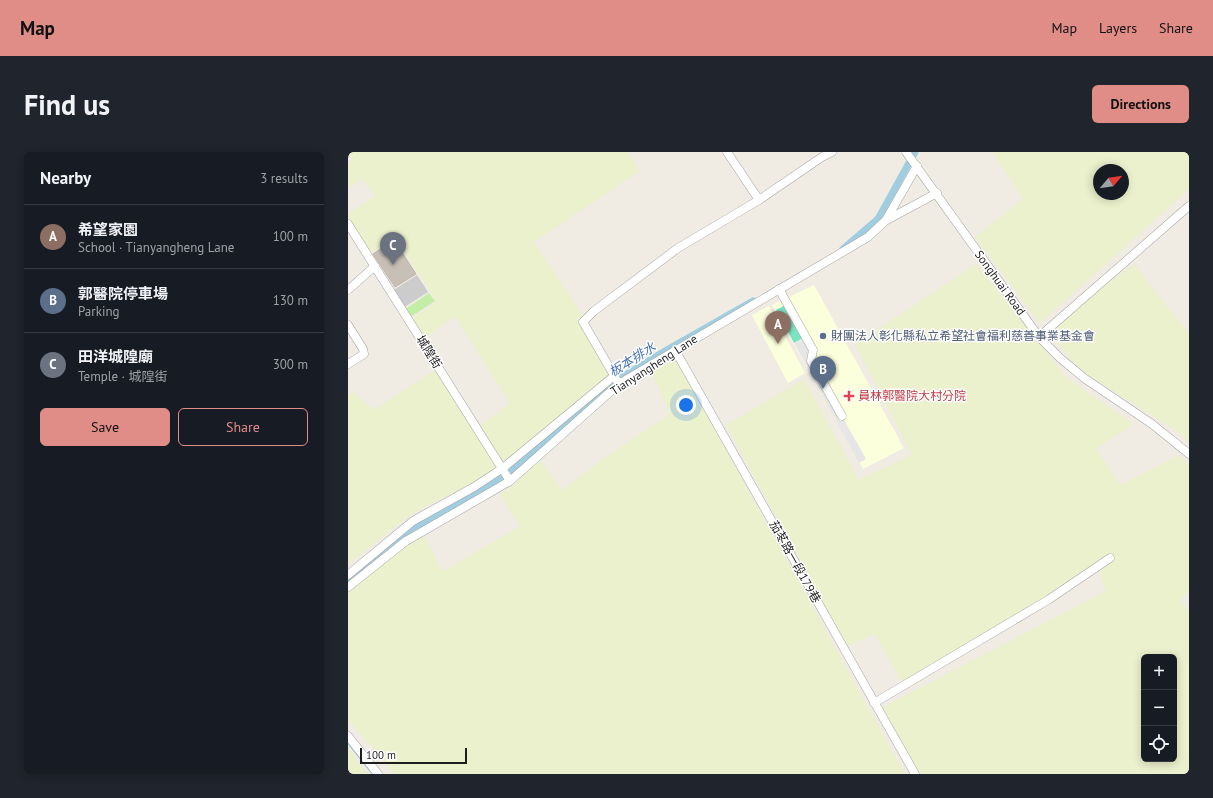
<!DOCTYPE html>
<html lang="en">
<head>
<meta charset="utf-8">
<style>
	:root { --surface:#171b24; --page:#20242c; --text:#f1f3f6; --muted:#9ea1a6; --line:#363941; --accent:#e08c87 }
	body { margin:0; font-family:"PT Sans","Noto Sans TC",sans-serif; background:var(--page); color:var(--text) }
	.controls { position:absolute; right:12px; bottom:12px; display:grid; overflow:hidden; border-radius:6px; box-shadow:0 2px 10px #0003 }
	.controls button { width:36px; height:36px; display:grid; place-items:center; padding:0; border:0; border-bottom:1px solid var(--line); background:var(--surface); color:var(--text); font:20px sans-serif }
	.compass { position:absolute; left:745px; top:12px; width:36px; height:36px; border-radius:50%; background:var(--surface); box-shadow:0 2px 10px #0003; rotate:61deg }
	.scale { position:absolute; left:12px; bottom:10px; width:107px; box-sizing:border-box; padding-left:4px; border:2px solid #1e1e1e; border-top:0; font-size:11px; line-height:14px; white-space:nowrap; color:#1e1e1e; -webkit-text-stroke:3px #fff; paint-order:stroke }
	.you { position:absolute; left:338px; top:253px; width:14px; height:14px; margin:-10px; border:3px solid #fff; border-radius:50%; background:#1a73e8; box-shadow:0 0 0 6px #1a73e833 }
	.badge { display:grid; place-items:center; width:26px; height:26px; border-radius:50%; background:var(--accent); color:#fff; font-size:13px; font-weight:700 }
	.pin { position:absolute; translate:-50% -33px; filter:drop-shadow(0 1px 2px #0008) }
	.pin::after { content:''; position:absolute; top:21px; width:14px; height:12px; background:inherit; clip-path:polygon(0 0,100% 0,50% 100%) }
	.list { margin:0; padding:0; list-style:none }
	h2 { display:flex; justify-content:space-between; align-items:center; height:52px; margin:0; padding:0 16px; font-size:17px }
	h2 small { font-size:13px; font-weight:400; color:var(--muted) }
	.list li { display:grid; grid-template-columns:26px 1fr auto; gap:12px; align-items:center; box-sizing:border-box; height:64px; padding:0 16px; border-top:1px solid var(--line) }
	.list b { display:block; font-size:15px; white-space:nowrap }
	.list p { margin:0; font-size:13px; white-space:nowrap; color:var(--muted) }
	.list em { font-size:13px; font-style:normal; color:var(--muted) }
	.actions { display:flex; gap:8px; padding:12px 16px }
	.actions a { flex:1; padding:9px 0; border:1px solid var(--accent); border-radius:6px; text-align:center; font-size:14px; color:var(--accent) }
	.actions .main { background:var(--accent); color:#111 }
	.icon { flex:none; width:22px; height:22px; fill:none; stroke:currentColor; stroke-width:2; stroke-linecap:round; stroke-linejoin:round }
	.map { position:relative; flex:none; width:841px; height:622px; overflow:hidden; border-radius:6px }
	header { display:flex; align-items:center; gap:24px; box-sizing:border-box; height:56px; padding:0 20px; background:var(--accent); color:#111 }
	header strong { font-size:19px }
	nav { display:flex; gap:22px; margin-inline-start:auto; font-size:14px }
	.intro { display:flex; align-items:center; justify-content:space-between; box-sizing:border-box; height:96px; padding:0 24px }
	h1 { margin:0; font-size:28px }
	.button { padding:10px 18px; border-radius:6px; background:var(--accent); color:#111; font-size:14px; font-weight:700 }
	main { display:flex; gap:24px; padding:0 24px }
	aside { flex:1; background:var(--surface); border-radius:6px; box-shadow:0 2px 10px #0003 }
	.map>svg:first-child { display:block }
	.education { fill:#fcffdc }
	.religious { fill:#ccc }
	.farmland { fill:#ebf0cd; fill-rule:evenodd }
	.grass { fill:#c3eea5 }
	.pitch { fill:#7be4c4 }
	.parking { fill:#e6e6e6 }
	.lines { fill:none; stroke-linecap:round; stroke-linejoin:round }
	.stream { stroke:#a0cde0; stroke-width:2 }
	.canal { stroke:#a0cde0; stroke-width:7 }
	.building { fill:#c8bfb6; stroke:#c2b4a4 }
	.minor-casing { stroke:#a5a5a5; stroke-width:9 }
	.minor { stroke:#fff; stroke-width:8 }
	.service-dot { fill:#5c6f8a; stroke:#fff; stroke-width:1.5 }
	.health-dot { fill:#e0444e; stroke:#fff; stroke-width:1.5 }
	.labels { text-anchor:middle; stroke-width:3; stroke-linejoin:round; paint-order:stroke }
	.street-label { font-size:12px; fill:#1e1e1e; stroke:#fff }
	.service-label { font-size:12px; fill:#4e5e75; stroke:#fff; text-anchor:start }
	.health-label { font-size:12px; fill:#be3a42; stroke:#fff; text-anchor:start }
	.water-label { font-size:13px; font-style:italic; fill:#4373b4; stroke:#fff }
</style>
</head>
<body>
<header>
<strong>Map</strong>
<nav><a>Map</a><a>Layers</a><a>Share</a></nav>
</header>
<div class="intro"><h1>Find us</h1><a class="button">Directions</a></div>
<main>
<aside>
<h2>Nearby<small>3 results</small></h2>
<ul class="list">
<li><span class="badge" style="background:#8d6e63">A</span><div><b>希望家園</b><p>School · Tianyangheng Lane</p></div><em>100 m</em></li>
<li><span class="badge" style="background:#5c6f8a">B</span><div><b>郭醫院停車場</b><p>Parking</p></div><em>130 m</em></li>
<li><span class="badge" style="background:#6b7280">C</span><div><b>田洋城隍廟</b><p>Temple · 城隍街</p></div><em>300 m</em></li>
</ul>
<div class="actions"><a class="main">Save</a><a>Share</a></div>
</aside>
<div class="map">
<svg width="841" height="622" viewBox="0 0 841 622">
	<rect width="100%" height="100%" fill="#f0ece3"/>
	<g class="education">
		<polygon points="466,133 556,296 515,317 424,153"/>
		<polygon points="421,154 457,221 440,231 404,163"/>
	</g>
	<polygon class="religious" points="69,123 80,140 55,156 44,139"/>
	<g class="farmland">
		<polygon points="0,0 280,0 292,19 186,90 236,165 231,172 261,224 155,313 131,275 162,251 107,164 75,187 62,168 89,150 47,85 20,103 0,70 0,62 27,44 15,27 0,36 0,10 4,8"/>
		<path d="M 644,0 L 841,0 L 841,37 L 692,171 L 627,85 L 675,47 ZM 751,18 L 775,18 L 775,42 L 751,42 Z"/>
		<path d="M 628,112 L 718,225 L 785,272 L 748,297 L 773,333 L 831,303 L 841,313 L 841,437 L 832,449 L 841,459 L 841,622 L 570,622 L 533,556 L 758,439 L 751,417 L 556,534 L 527,482 L 499,494 L 378,273 L 456,227 L 511,328 L 564,303 L 507,192 ZM 796,505 L 826,505 L 826,607 L 796,607 Z"/>
		<polygon points="786,112 841,182 841,290 830,280 728,215 699,177"/>
		<polygon points="327,206 557,622 46,622 0,567 0,439 62,391 77,384 94,420 172,374 152,342 167,332 192,308 214,338 256,306 322,262 303,219"/>
		<polygon points="87,218 150,317 62,363 0,412 0,243 5,240 25,258"/>
		<polygon points="0,596 20,622 0,622"/>
	</g>
	<polygon class="grass" points="81,141 87,149 61,166 56,158"/>
	<polygon class="pitch" points="439,152 457,185 446,191 428,158"/>
	<polygon class="parking" points="457,185 465,198 463,209 518,307 511,311 446,191"/>
	<g class="lines">
		<polyline class="stream" points="0,591 25,622"/>
		<g class="canal">
			<polyline points="495,97 530,67 567,0"/>
			<polyline points="0,428 62,378 160,322 271,227 317,199 405,149"/>
		</g>
	</g>
	<polygon class="building" points="46,88 68,122 47,135 25,102"/>
	<g class="lines">
		<g class="minor-casing">
			<g id="minor">
				<polyline points="379,0 411,48"/>
				<polyline points="558,0 691,185 712,206 736,226 804,272 841,302"/>
				<polyline points="538,68 569,14"/>
				<polyline points="0,72 162,329"/>
				<polyline points="431,137 465,198 463,209 494,264"/>
				<polyline points="0,138 27,114"/>
				<polyline points="0,173 15,197 16,202 0,212"/>
				<polyline points="691,185 841,54"/>
				<polyline points="327,198 567,622"/>
				<polyline points="271,232 235,170 246,159 330,96 411,48 474,5 484,0"/>
				<polyline points="0,423 65,369 126,335 155,316 266,224"/>
				<polyline points="0,435 58,389 162,329 271,232 520,85 537,69 589,41"/>
				<polyline points="526,551 700,448 762,406"/>
				<polyline points="0,584 30,622"/>
			</g>
		</g>
		<use href="#minor" class="minor"/>
	</g>
	<circle class="service-dot" cx="475" cy="184" r="4"/>
	<path class="health-dot" d="M499 238h4v4h4v4h-4v4h-4v-4h-4v-4h4z"/>
	<g class="labels">
		<g class="street-label">
			<text transform="translate(652 131) rotate(54)" y="4">Songhuai Road</text>
			<text transform="translate(81 200) rotate(58)" y="4">城隍街</text>
			<text transform="translate(306 213) rotate(-33)" y="4">Tianyangheng Lane</text>
			<text transform="translate(447 410) rotate(61)" y="4">茄苳路一段179巷</text>
		</g>
		<g class="service-label">
			<text x="483" y="188">財團法人彰化縣私立希望社會福利慈善事業基金會</text>
		</g>
		<g class="health-label">
			<text x="510" y="248">員林郭醫院大村分院</text>
		</g>
		<g class="water-label">
			<text transform="translate(284 207) rotate(-32)" y="5">板本排水</text>
		</g>
	</g>
</svg>
<div class="controls">
<button>+</button>
<button>−</button>
<button><svg class="icon" aria-label="locate" viewBox="0 0 24 24"><circle cx="12" cy="12" r="6"/><path d="M12 2v4M12 18v4M2 12h4M18 12h4"/></svg></button>
</div>
<svg class="compass" viewBox="-18 -18 36 36"><path d="M0-13l5 13h-10z" fill="#e53935"/><path d="M0 13l5-13h-10z" fill="#9ea1a6"/></svg>
<div class="scale">100 m</div>
<div class="you"></div>
<div class="pin badge" style="left:430px;top:192px;background:#8d6e63">A</div>
<div class="pin badge" style="left:475px;top:237px;background:#5c6f8a">B</div>
<div class="pin badge" style="left:45px;top:113px;background:#6b7280">C</div>
</div>
</main>
</body>
</html>
